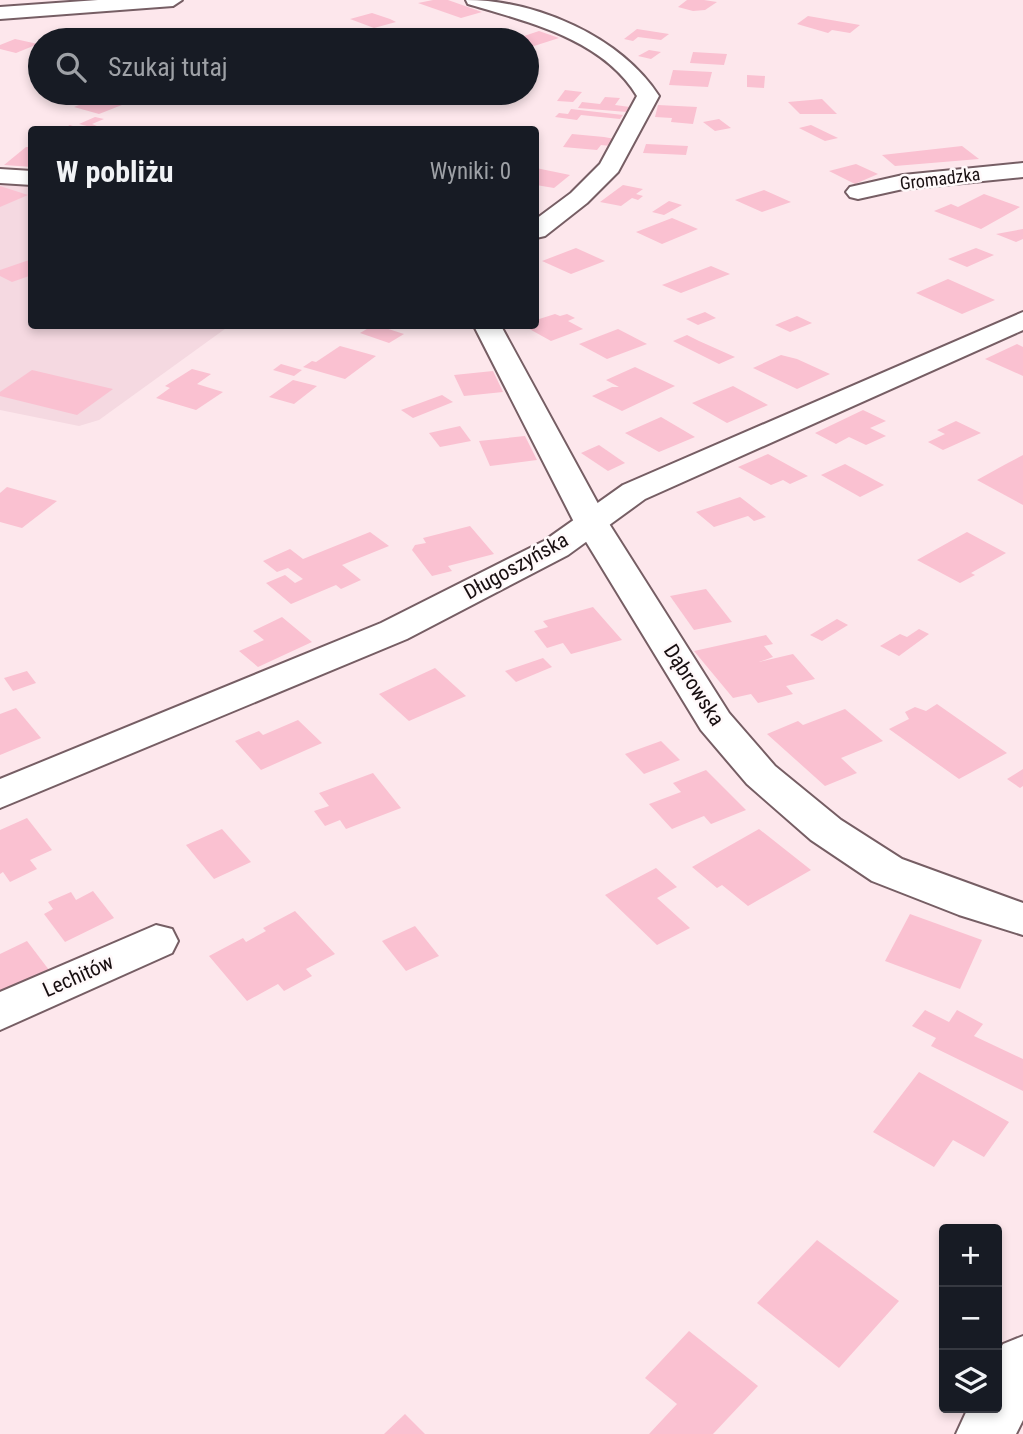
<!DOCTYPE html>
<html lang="pl">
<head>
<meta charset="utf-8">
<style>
	:root { --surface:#171b24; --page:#242831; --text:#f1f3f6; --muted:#9ea1a6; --line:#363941 }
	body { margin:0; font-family:"Roboto Condensed",sans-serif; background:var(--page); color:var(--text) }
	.controls { position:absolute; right:21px; bottom:21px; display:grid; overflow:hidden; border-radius:7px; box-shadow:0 4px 10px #0003 }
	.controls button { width:63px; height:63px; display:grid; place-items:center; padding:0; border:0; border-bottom:2px solid var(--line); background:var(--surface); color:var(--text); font:35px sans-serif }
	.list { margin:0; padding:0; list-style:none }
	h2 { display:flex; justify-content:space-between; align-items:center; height:91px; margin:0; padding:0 28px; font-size:30px }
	h2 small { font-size:23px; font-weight:400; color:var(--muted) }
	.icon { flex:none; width:38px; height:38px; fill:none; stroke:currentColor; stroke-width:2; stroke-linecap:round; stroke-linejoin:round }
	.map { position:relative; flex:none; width:1023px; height:1434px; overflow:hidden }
	.search { position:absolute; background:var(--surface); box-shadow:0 4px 10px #0003; left:28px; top:28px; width:511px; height:77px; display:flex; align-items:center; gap:18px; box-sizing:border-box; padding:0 24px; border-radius:38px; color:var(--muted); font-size:26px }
	.panel { position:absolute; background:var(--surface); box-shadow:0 4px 10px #0003; left:28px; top:126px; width:511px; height:203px; border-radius:7px }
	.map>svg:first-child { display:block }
	.built { fill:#f5d9e1 }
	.building { fill:#fac1d1 }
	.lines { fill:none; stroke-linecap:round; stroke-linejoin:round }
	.street-casing { stroke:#765e64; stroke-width:4 }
	.secondary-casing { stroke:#765e64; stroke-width:4 }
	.street { fill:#fff; fill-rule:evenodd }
	.secondary { fill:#fff; fill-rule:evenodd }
	.labels { text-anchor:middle; stroke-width:5; stroke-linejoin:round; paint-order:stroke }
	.far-street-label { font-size:18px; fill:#170e10; stroke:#fff9fa }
	.street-label { font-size:21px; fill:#170e10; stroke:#fff9fa }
</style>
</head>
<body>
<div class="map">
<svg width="1023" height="1434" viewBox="0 0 1023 1434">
	<rect width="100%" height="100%" fill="#fde7ec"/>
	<polygon class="built" points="0,184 31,186 32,326 229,326 99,420 79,426 0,410"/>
	<g class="building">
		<polygon points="433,0 448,0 482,12 461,18 418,3"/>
		<polygon points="687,0 704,0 717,2 705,10 693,11 678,7"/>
		<polygon points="372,13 390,19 396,22 374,28 350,19"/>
		<polygon points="808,16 860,25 850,33 832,30 828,33 797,24"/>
		<polygon points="207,28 218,31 199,38 189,35"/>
		<polygon points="637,29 669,34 661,40 638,37 633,41 624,39"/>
		<polygon points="539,31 559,38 534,46 527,43 527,40 512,40"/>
		<polygon points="15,39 38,44 16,53 0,49 0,45"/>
		<polygon points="649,50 661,52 651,59 638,56"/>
		<polygon points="693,52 727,54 724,65 690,63"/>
		<polygon points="673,70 712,72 708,87 669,85"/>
		<polygon points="747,75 765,76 764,88 747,87"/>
		<polygon points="565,90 582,92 573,102 557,101"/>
		<polygon points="101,96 127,103 99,114 74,107"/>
		<polygon points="605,97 620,98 615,105 630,107 627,112 578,108 582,102 600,104"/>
		<polygon points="822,99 837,114 800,114 788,102"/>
		<polygon points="658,105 697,107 693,124 671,122 672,118 655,117"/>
		<polygon points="571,109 623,115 620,119 581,115 577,120 555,117 559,113 568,114"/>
		<polygon points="95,117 104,119 92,124 107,130 60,130 70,125 81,129 87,126 79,124"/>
		<polygon points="719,119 731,128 715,131 703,122"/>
		<polygon points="811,125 838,138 825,141 799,128"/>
		<polygon points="572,134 604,137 615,139 611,146 601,145 597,150 563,147"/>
		<polygon points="646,144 688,146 686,155 643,153"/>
		<polygon points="962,146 979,159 895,166 882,155"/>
		<polygon points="26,147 32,147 32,167 4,165"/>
		<polygon points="856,164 878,174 855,184 829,171"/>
		<polygon points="536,168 570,175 554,188 536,185"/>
		<polygon points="623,185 643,189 636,194 643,196 638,200 632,198 621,206 600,202"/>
		<polygon points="0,186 28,195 0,207"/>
		<polygon points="764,190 791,202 762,212 735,200"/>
		<polygon points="984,194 1020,207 981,229 934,211 951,204 958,207"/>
		<polygon points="669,201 682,205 664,215 652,212"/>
		<polygon points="672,218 698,229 662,244 636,232"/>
		<polygon points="1023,229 1023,239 1016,242 996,234"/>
		<polygon points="576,248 605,261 571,274 542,261"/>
		<polygon points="976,248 994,255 967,267 948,259"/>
		<polygon points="32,259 32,275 12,282 0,276 0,270"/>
		<polygon points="711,266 730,274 681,293 662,285"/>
		<polygon points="948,279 995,300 962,314 916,293"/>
		<polygon points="705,312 716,318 698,325 686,319"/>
		<polygon points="555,314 560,316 567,314 575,318 568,321 583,329 551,341 524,326 536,326 536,320"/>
		<polygon points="797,316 812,323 790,332 775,325"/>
		<polygon points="372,326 379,326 404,334 389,343 360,333"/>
		<polygon points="618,329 647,344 607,359 579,344"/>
		<polygon points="687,335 699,341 735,357 719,364 673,341"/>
		<polygon points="1017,344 1023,347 1023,376 985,359"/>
		<polygon points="340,346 376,356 345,379 303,367 312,361 316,362"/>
		<polygon points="781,355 797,359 830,374 797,389 753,368"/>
		<polygon points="281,364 302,370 294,376 273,370"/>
		<polygon points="635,367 675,386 622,411 592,396 612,387 619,387 606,380"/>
		<polygon points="192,369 211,374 197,384 223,392 196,410 156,398 170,388 165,386"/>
		<polygon points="32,370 113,389 77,415 0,396 0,392"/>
		<polygon points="493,371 503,392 464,396 454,375"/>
		<polygon points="293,380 317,386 294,404 269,397"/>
		<polygon points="733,386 768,405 727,423 692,403"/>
		<polygon points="442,395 453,402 413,418 401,410"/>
		<polygon points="863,410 886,421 870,428 886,436 866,445 849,437 836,444 815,433"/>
		<polygon points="661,417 695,437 659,452 625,433"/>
		<polygon points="956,421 981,433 943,450 928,442 945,434 937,430"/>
		<polygon points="460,426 471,441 440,447 429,433"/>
		<polygon points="525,436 537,460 490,466 479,441"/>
		<polygon points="599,445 625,463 608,471 581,453"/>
		<polygon points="768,454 808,476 790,484 783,480 771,485 738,467"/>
		<polygon points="1023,455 1023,505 977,480 1006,464"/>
		<polygon points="845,464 884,485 860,497 821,475"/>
		<polygon points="7,487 57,501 22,528 0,522 0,493"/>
		<polygon points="740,497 766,517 754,521 748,516 714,527 696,512"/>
		<polygon points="470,526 494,554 448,566 452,571 432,576 412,550 415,545 426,543 423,538"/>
		<polygon points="370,532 389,546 342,565 361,580 341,589 336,585 291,604 266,583 285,575 295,583 303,579 288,568 277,572 263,561 290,549 303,559"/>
		<polygon points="967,532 1006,553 971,573 975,575 960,583 917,560"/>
		<polygon points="706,589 732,622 694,630 670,596"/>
		<polygon points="593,607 622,640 571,654 563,643 547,648 534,631 548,627 543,621"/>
		<polygon points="282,617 312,642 258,667 239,651 264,640 253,631"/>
		<polygon points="837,619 848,625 822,641 810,635"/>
		<polygon points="919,629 929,634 899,656 880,646 900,634 907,637"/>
		<polygon points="766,635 773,644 764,646 773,657 759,662 793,654 815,679 786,686 793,694 758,703 751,694 733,698 694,651"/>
		<polygon points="543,658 552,667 516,682 505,671"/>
		<polygon points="435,668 466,696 409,721 379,694"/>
		<polygon points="27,671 36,683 13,691 4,678"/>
		<polygon points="937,704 1007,753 959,779 889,729 909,719 905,712 915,707 926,711"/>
		<polygon points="16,708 41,738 0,755 0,714"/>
		<polygon points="845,709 883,741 841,758 857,773 825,786 767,734 798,721 803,725"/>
		<polygon points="298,720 322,743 261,770 235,741 259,731 263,735"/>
		<polygon points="661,741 680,760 644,774 625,754"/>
		<polygon points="1023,769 1023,786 1020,788 1007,779"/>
		<polygon points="706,770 746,810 711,824 704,816 672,829 649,804 681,792 673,783"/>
		<polygon points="373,773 401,808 346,829 340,820 325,826 314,811 329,806 319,793"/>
		<polygon points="27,818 52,850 30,860 37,869 10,882 3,872 0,874 0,830"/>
		<polygon points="222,829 251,862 214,879 186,845"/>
		<polygon points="759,829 811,870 748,906 722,885 717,888 692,867"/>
		<polygon points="656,868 677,887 657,898 690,928 657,945 605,895"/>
		<polygon points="93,891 114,918 65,942 44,914 53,909 48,902 71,892 76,900"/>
		<polygon points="295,911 335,954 306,969 312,976 284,991 278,984 247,1001 209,956 243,938 246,942 266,931 263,928"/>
		<polygon points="910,914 982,940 960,989 885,961"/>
		<polygon points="415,926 439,956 406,971 382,941"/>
		<polygon points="27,941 49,970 0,995 0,954"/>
		<polygon points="925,1010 949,1022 957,1010 983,1024 974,1036 1023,1059 1023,1091 931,1046 936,1038 912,1026"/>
		<polygon points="919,1072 1009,1122 984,1157 953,1140 934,1167 873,1132"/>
		<polygon points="817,1240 899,1301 839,1368 757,1303"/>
		<polygon points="689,1331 758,1386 713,1434 649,1434 677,1404 645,1378"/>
		<polygon points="405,1414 425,1434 384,1434"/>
	</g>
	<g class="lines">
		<g class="street-casing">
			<g id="street">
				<path d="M 466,0 C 536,0 620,36 659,96 L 618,172 L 587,203 L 545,236 L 536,238 L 536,219 L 571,193 L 600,164 L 637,96 C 603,39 528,22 468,4 Z"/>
				<polygon points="1023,163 1023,177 903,189 858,199 850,197 846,192 850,187 903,175"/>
				<polygon points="0,169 32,171 32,185 0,183"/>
				<polygon points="474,326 501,326 608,522 729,713 775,766 841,820 902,859 1023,903 1023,935 959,915 872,881 811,840 747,784 701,730 574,522"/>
				<polygon points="156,925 172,929 178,941 172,953 0,1030 0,992"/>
				<polygon points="1023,1336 1023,1420 1016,1434 956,1434 968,1408 997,1408 997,1355 1003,1344"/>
			</g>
		</g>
		<g class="secondary-casing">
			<g id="secondary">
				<polygon points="98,0 182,0 173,6 0,19 0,7"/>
				<polygon points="1023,312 1023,330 645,499 568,555 407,639 0,808 0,779 381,623 544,541 623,485"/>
			</g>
		</g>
		<use href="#street" class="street"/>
		<use href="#secondary" class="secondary"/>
	</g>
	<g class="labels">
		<g class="far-street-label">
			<text transform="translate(940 179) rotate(-7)" y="6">Gromadzka</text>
		</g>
		<g class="street-label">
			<text transform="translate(516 566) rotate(-29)" y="7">Długoszyńska</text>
			<text transform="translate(694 685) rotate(57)" y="7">Dąbrowska</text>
			<text transform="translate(78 976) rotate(-24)" y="7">Lechitów</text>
		</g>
	</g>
</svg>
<div class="controls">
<button>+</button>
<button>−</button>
<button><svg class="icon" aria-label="layers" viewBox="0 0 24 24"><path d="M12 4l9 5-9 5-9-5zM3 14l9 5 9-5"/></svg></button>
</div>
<div class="search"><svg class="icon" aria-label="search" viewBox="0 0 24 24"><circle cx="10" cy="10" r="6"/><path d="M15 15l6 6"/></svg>Szukaj tutaj</div>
<section class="panel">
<h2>W pobliżu<small>Wyniki: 0</small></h2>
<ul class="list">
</ul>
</section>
</div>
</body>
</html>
